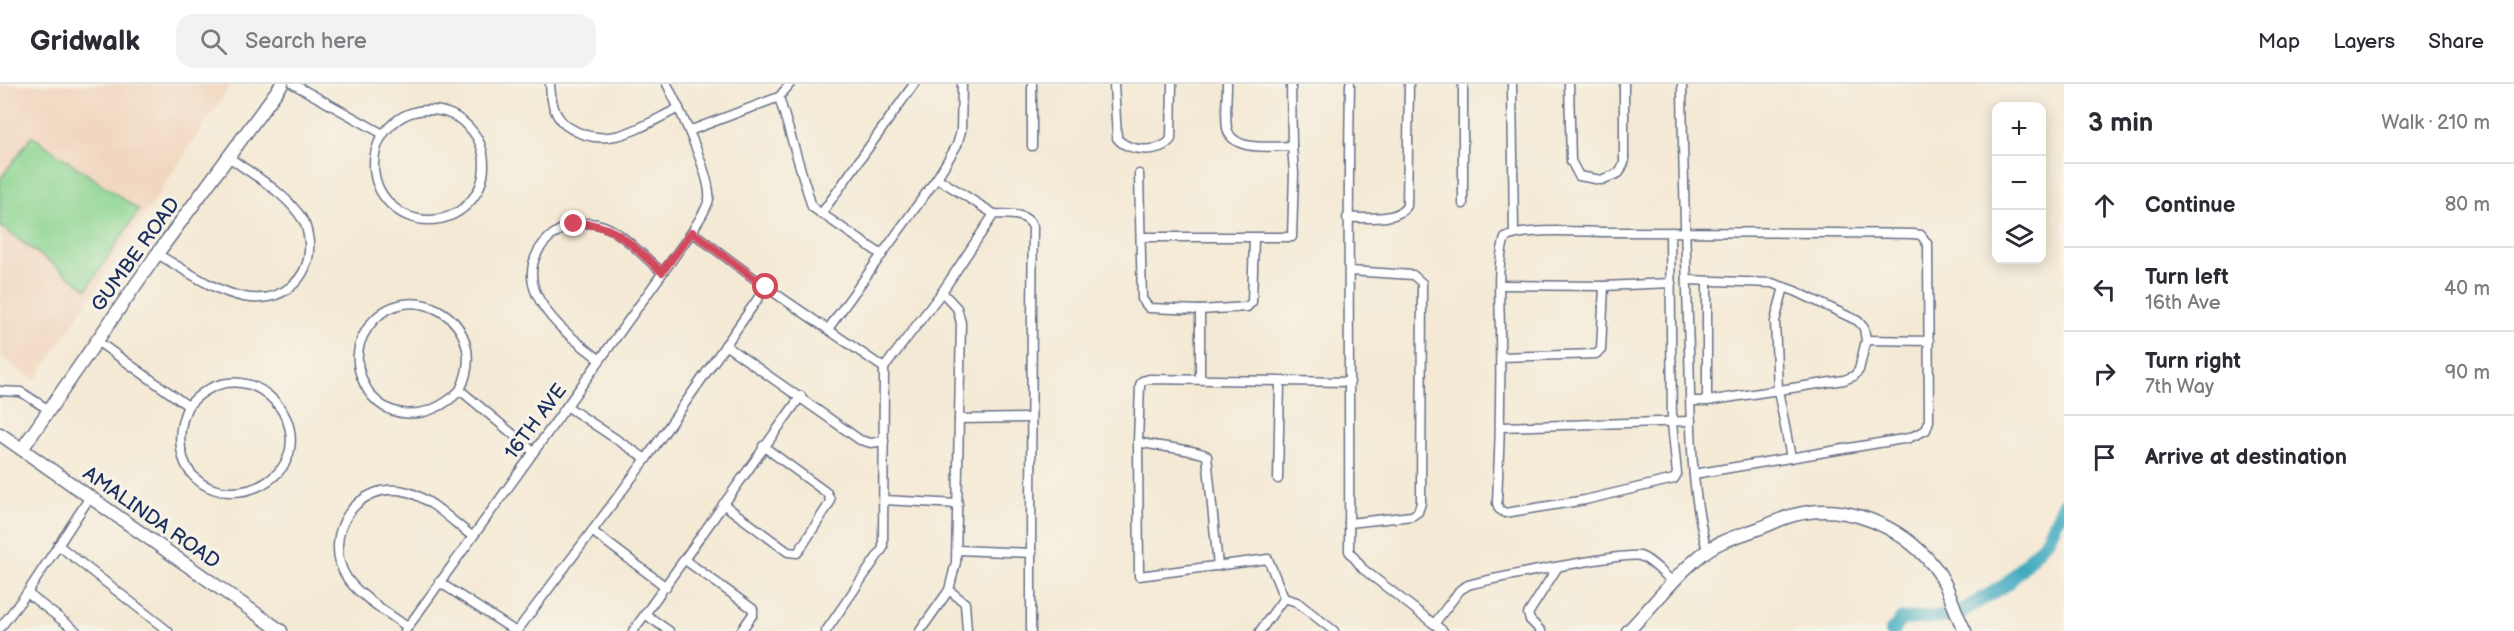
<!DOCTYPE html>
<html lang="en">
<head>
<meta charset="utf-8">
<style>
	:root { --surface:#fff; --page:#f2f2f3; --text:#2b2b33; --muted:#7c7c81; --line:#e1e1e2 }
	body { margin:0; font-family:"Balsamiq Sans",sans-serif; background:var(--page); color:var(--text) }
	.controls { position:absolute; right:18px; top:18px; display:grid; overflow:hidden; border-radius:12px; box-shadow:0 3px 15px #0003 }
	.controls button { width:54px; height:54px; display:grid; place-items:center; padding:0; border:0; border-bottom:2px solid var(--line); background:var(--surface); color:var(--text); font:30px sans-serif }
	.stop { position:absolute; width:18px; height:18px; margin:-14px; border:4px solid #d1495b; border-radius:50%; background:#fff }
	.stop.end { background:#d1495b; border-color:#fff; box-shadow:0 2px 6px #0008 }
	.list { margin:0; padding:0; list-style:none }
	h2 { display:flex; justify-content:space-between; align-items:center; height:78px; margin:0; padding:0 24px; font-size:26px }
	h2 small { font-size:20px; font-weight:400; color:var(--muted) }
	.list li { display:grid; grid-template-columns:39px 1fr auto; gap:18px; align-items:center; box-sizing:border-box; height:84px; padding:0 24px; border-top:2px solid var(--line) }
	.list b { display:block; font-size:22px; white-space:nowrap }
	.list p { margin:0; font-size:20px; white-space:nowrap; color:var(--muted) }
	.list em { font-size:20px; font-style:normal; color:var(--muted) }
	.icon { flex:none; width:33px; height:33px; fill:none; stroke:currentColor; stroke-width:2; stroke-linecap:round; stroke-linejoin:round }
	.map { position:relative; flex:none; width:2064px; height:547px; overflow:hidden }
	header { display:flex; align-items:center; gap:36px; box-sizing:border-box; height:84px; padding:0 30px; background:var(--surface); border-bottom:2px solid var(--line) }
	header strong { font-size:28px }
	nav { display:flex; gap:33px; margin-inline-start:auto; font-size:21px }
	.search { width:420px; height:54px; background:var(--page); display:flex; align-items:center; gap:15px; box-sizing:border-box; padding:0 21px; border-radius:18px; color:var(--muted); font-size:22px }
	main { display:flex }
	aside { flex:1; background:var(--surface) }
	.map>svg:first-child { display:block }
	.built { fill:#f1d5bd }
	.green { fill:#8ad490; stroke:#528277; stroke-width:1.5 }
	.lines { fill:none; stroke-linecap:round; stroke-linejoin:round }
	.river { stroke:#40aac0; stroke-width:14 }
	.street-casing { stroke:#677087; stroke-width:11 }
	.secondary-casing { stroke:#677087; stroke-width:15 }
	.street { stroke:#fff; stroke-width:8 }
	.secondary { stroke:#fff; stroke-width:12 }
	.route { stroke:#d1495b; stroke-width:8 }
	.labels { text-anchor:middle; stroke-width:6; stroke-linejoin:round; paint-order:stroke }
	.street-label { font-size:20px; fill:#1b2f5e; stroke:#f7f3e8 }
</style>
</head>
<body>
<header>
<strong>Gridwalk</strong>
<div class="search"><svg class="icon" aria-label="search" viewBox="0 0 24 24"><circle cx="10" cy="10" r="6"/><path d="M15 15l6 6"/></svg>Search here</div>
<nav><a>Map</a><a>Layers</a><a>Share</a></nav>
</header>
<main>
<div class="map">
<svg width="2064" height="547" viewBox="0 0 2064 547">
	<rect width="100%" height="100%" fill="#f7f3e8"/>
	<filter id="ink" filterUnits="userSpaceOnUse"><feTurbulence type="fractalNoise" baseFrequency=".0167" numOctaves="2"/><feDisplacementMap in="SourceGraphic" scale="12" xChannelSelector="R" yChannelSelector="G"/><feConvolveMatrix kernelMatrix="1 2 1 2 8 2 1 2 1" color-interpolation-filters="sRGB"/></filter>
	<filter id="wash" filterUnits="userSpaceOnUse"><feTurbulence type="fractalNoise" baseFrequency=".008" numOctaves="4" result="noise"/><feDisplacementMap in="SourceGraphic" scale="24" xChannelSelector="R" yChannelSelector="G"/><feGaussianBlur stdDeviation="1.35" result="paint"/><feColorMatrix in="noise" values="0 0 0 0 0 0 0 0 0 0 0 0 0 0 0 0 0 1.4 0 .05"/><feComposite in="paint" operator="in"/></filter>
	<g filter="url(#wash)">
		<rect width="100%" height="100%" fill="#f4e9d4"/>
		<polygon class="built" points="0,0 231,0 35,297 0,272"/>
		<polygon class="green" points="32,52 139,126 87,205 0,142 0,95"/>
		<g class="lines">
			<polyline class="river" points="1892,547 1902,535 1954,532 2007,500 2048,455 2064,420"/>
		</g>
	</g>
	<g filter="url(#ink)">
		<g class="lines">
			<g class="street-casing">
				<g id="street">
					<polyline points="293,0 383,50"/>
					<path d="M 550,0 C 551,17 554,35 570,44 C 609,68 643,41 679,24"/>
					<polyline points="1032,0 1032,62"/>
					<path d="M 1114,0 L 1117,54 C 1127,68 1161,70 1171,55 L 1172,0"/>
					<path d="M 1227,0 C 1227,14 1225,30 1227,44 C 1232,69 1274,62 1292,62 L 1291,0"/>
					<path d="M 1350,0 C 1347,156 1350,311 1349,467 L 1363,485 L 1443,547"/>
					<polyline points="1512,0 1514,149"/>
					<polyline points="1569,0 1571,77 1579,92 1601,96 1619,89 1624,79 1624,0"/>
					<path d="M 1682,0 C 1683,89 1686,177 1689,266 C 1691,332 1689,401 1707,466"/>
					<polyline points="779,13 812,123 882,171"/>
					<circle cx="429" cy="81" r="55"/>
					<polyline points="689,47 779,13 790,0"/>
					<polyline points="1139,90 1142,215 1149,224 1200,226 1247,223 1252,218 1254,154"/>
					<polyline points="937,94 994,130"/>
					<polyline points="1463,120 1463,0"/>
					<polyline points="821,130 914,0"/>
					<path d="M 1347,134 C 1364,133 1397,138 1407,122 L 1409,0"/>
					<polyline points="692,148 766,203 884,284"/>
					<path d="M 1670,148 L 1672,339 L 1677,390 L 1674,395 L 1585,416 L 1505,429 L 1499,425 L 1497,419 C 1500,362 1501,306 1500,249 C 1500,221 1496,180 1505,154 C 1525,143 1583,148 1608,148 C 1710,148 1812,148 1914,150 L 1921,151 L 1928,161 L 1929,337 L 1926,346 L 1909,354 L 1694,390"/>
					<polyline points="1141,153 1292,153 1294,89 1292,62"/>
					<path d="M 157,170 C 184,185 213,207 244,213 C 280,220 312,196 309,158 C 308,151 307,142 303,136 C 286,109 255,92 230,74"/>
					<polyline points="1687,196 1772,199 1795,207 1858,237 1864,244 1866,256 1859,286 1854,292 1844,296 1707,317 1691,317"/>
					<polyline points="1707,197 1707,317"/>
					<polyline points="1500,201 1604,202 1671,199"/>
					<polyline points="1784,203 1775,237 1778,306 1791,374"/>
					<polyline points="1200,226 1200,294"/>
					<polyline points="828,245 937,94 957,61 961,47 962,0"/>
					<polyline points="1866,256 1929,257"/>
					<path d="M 97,257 L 188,322 C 172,355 180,398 220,407 C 238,410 253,407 268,397 C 331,354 250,253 188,322"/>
					<polyline points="725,261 860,356 871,359 884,357"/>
					<polyline points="1501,273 1596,270 1601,266 1604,202"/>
					<path d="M 599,275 C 575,256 549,238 536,209 C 518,167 564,128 604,142 C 623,149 646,175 662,188"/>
					<path d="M 460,306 C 430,339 377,340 361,292 C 356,279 357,264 363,252 C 397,184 496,232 460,306 L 533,367"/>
					<polyline points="0,307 21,308 49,326"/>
					<polyline points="568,323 646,375"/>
					<polyline points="959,335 1030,334"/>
					<polyline points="1501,343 1691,337"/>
					<path d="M 1138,358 C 1152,362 1200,366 1207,372 L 1218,482"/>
					<polyline points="1278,395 1280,298"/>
					<polyline points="884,416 958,420"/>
					<polyline points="723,420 788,468 797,469 799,467 829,420 830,415 827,409 763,362"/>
					<polyline points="1349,439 1412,432 1418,428 1421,419 1422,199 1413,191 1350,187"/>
					<polyline points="592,447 666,503"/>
					<polyline points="58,461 168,547"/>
					<polyline points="957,466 1032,469"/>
					<polyline points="685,476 753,525 753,530 741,547"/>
					<polyline points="439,498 515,547"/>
					<polyline points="949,506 965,519 967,547"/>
					<polyline points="27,509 76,547"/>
					<polyline points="1284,514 1268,475 1139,492 1138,358 1140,301 1142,297 1149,295 1350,298"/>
					<polyline points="645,530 669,547"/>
					<path d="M 1434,540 L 1460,506 L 1468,501 C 1490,495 1625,468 1640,472 C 1652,476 1663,490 1673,498"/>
					<path d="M 407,543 C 390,530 359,512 347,494 C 320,452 357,394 408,408 C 431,415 452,437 472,452"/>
					<polyline points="0,544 27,509 90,413"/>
					<path d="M 405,547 L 692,148 C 697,138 707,126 709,115 C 712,93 678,22 667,0"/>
					<polyline points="517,547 646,375 766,203"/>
					<polyline points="633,547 801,312"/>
					<path d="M 826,547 L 883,464 L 884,284 L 942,208 L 994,130 C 1009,131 1026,128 1033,143 C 1031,278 1031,412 1031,547"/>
					<polyline points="920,547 949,506 956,478 961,239 957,224 942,208"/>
					<polyline points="1260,547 1284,514 1297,518 1334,547"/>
					<polyline points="1541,547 1530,536 1528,530 1557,484"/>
				</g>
			</g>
			<g class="secondary-casing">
				<g id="secondary">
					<polyline points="0,350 281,547"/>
					<polyline points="22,365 157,170 282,0"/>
					<path d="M 1628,547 C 1654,521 1676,490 1705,468 C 1720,456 1742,451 1760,444 C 1771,440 1782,434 1794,431 C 1845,417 1901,442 1933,481 C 1949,500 1953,526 1965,547"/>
				</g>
			</g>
			<use href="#street" class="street"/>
			<use href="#secondary" class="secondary"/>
		</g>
	</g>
	<g class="lines" filter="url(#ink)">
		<path class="route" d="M 574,140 C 614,136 634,164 662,188 L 692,148 L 766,203"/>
	</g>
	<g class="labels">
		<g class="street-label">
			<text transform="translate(135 170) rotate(-54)" y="7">GUMBE ROAD</text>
			<text transform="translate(535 337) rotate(-53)" y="7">16TH AVE</text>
			<text transform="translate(152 433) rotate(35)" y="7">AMALINDA ROAD</text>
		</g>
	</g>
</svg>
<div class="controls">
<button>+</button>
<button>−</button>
<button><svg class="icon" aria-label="layers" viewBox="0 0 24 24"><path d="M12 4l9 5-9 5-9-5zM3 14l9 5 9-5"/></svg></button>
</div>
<div class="stop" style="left:766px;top:203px"></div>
<div class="stop end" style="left:574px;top:140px"></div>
</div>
<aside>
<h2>3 min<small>Walk · 210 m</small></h2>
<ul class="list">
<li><svg class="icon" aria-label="ahead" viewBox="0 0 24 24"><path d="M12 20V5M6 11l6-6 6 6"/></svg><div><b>Continue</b></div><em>80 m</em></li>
<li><svg class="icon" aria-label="left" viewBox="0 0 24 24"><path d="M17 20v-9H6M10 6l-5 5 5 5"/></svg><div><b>Turn left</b><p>16th Ave</p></div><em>40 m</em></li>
<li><svg class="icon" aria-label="right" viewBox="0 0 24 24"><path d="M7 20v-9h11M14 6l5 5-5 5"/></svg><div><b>Turn right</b><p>7th Way</p></div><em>90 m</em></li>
<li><svg class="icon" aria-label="arrive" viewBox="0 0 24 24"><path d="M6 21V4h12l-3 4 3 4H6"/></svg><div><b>Arrive at destination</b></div></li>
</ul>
</aside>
</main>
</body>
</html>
